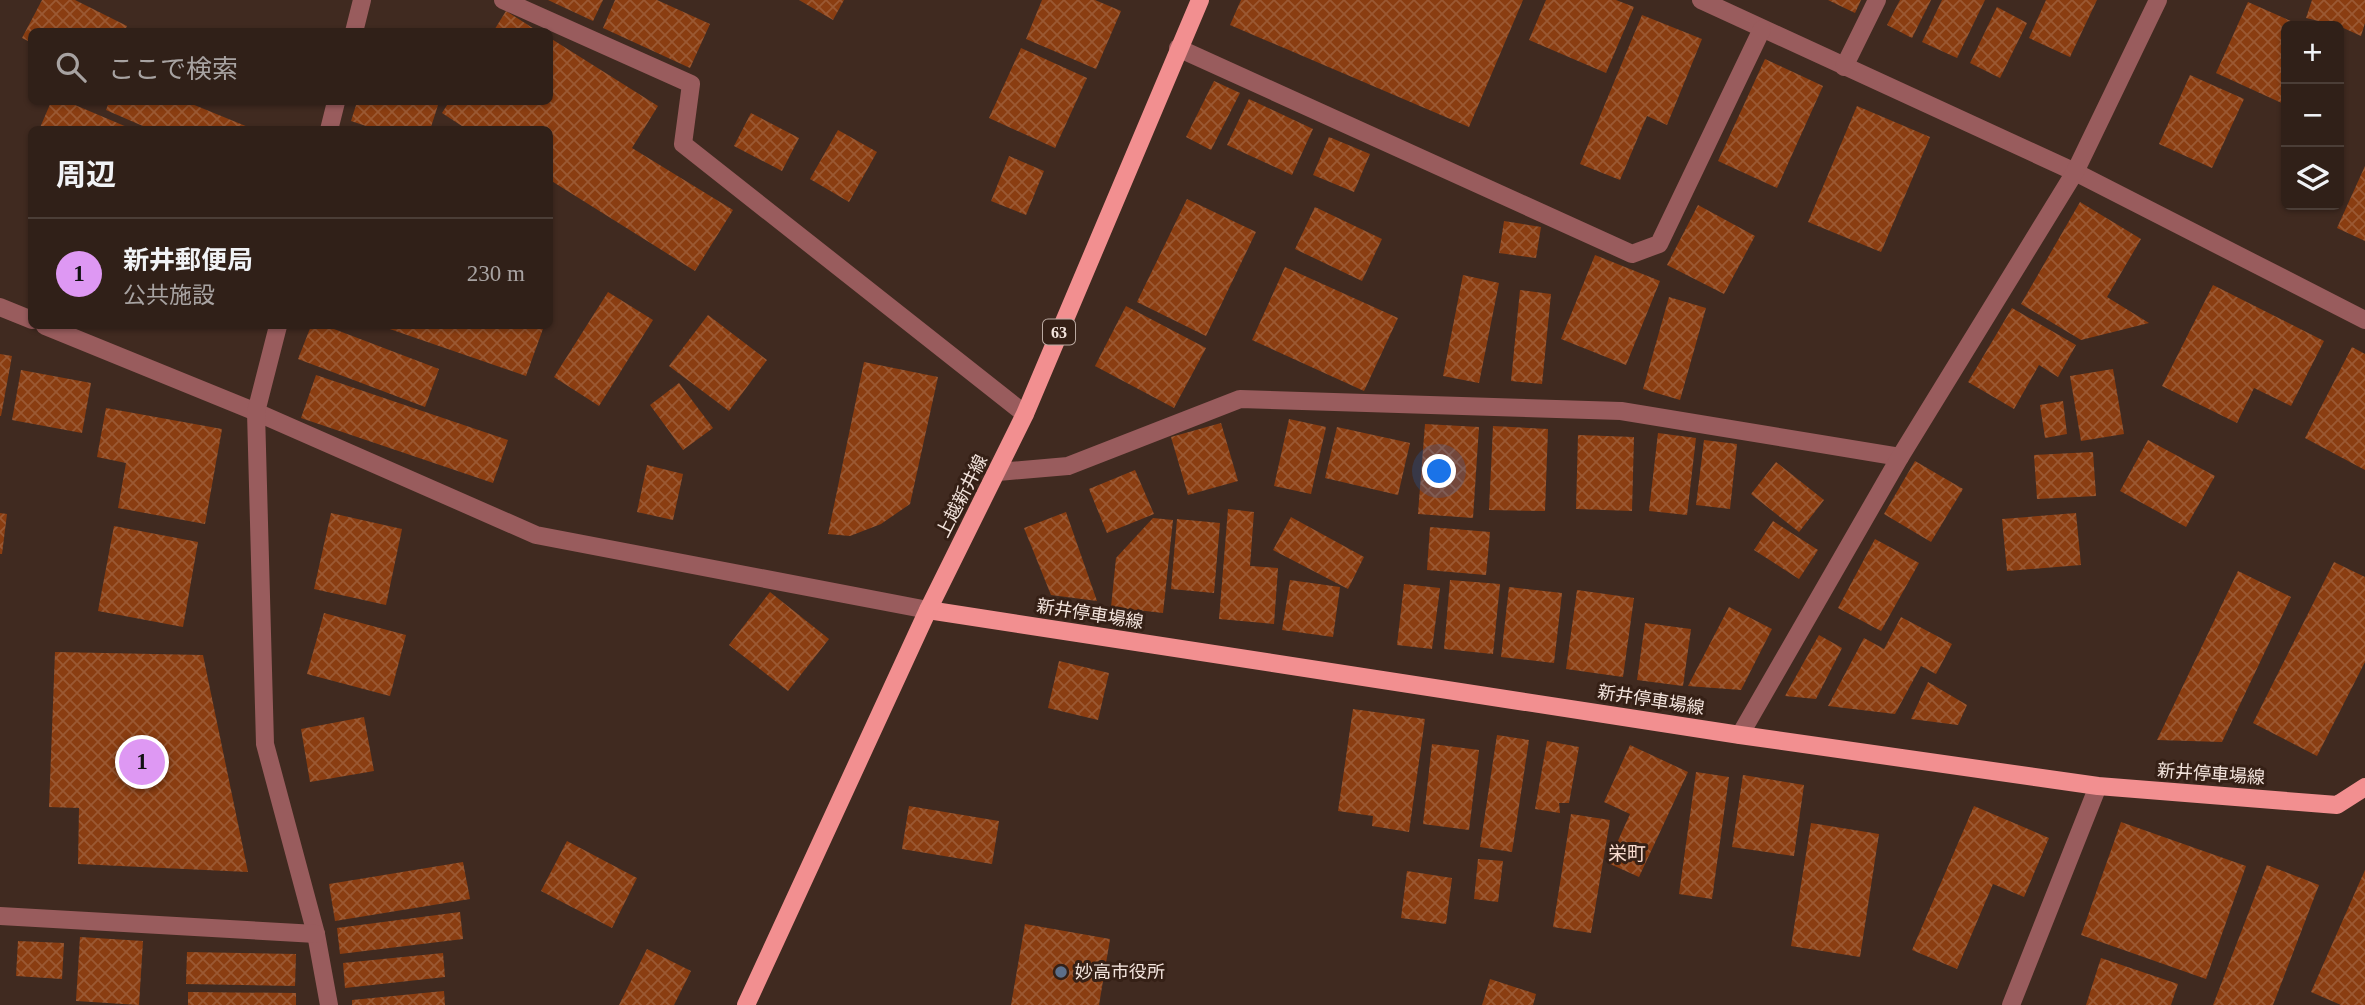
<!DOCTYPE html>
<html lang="ja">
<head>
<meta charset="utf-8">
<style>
	:root { --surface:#302018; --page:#382821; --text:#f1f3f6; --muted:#a8a3a2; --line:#4b3e37; --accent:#de98f3 }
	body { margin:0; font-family:"Times New Roman","Noto Sans JP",serif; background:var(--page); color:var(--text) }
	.controls { position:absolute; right:21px; top:21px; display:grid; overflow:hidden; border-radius:10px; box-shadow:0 2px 5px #0004 }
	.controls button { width:63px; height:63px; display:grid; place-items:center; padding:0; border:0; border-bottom:2px solid var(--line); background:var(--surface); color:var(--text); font:35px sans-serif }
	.you { position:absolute; left:1440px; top:472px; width:24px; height:24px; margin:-18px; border:5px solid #fff; border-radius:50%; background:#1a73e8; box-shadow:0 0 0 10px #1a73e833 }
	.badge { display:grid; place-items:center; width:46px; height:46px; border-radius:50%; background:var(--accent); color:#111; font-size:23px; font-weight:700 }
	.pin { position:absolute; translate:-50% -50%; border:4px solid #fff; box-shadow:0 2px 7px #0006 }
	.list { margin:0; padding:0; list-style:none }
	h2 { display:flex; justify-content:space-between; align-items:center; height:91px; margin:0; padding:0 28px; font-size:30px }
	h2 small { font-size:23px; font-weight:400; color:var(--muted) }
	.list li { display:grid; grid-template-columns:46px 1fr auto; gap:21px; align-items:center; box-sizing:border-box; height:112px; padding:0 28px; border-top:2px solid var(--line) }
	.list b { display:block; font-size:26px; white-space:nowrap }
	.list p { margin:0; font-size:23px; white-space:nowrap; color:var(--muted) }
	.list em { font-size:23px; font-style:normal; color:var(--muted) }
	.icon { flex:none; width:38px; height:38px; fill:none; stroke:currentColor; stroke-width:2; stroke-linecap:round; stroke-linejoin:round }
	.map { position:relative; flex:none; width:2365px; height:1005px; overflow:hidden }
	.search { position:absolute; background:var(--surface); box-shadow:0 2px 5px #0004; left:28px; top:28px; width:525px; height:77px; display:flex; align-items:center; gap:18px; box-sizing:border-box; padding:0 24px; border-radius:10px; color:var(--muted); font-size:26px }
	.panel { position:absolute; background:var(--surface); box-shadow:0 2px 5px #0004; left:28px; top:126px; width:525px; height:203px; border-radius:10px }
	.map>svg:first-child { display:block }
	.building { fill:url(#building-cross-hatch) }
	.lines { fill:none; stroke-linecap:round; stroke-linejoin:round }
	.minor { stroke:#995c5d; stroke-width:18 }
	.major { stroke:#f28f90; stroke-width:18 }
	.service-dot { fill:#5c6f8a; stroke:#352016; stroke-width:2.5 }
	.labels { text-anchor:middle; stroke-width:6; stroke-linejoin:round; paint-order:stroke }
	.shield { fill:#352016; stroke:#baa9a1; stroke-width:2 }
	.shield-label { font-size:16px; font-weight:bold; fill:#f3e4dd }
	.street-label { font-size:18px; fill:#f3e4dd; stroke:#352016 }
	.poi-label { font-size:18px; fill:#f3e4dd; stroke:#352016; text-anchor:start }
	.neighbourhood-label { font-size:19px; fill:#faddd0; stroke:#352016 }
</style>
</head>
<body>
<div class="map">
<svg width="2365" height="1005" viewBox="0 0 2365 1005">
	<defs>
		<pattern id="building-cross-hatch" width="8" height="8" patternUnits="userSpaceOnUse" patternTransform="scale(1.75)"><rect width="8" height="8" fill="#8a3d11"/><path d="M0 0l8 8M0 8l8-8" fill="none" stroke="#9b5933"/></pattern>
	</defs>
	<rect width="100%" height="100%" fill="#402a20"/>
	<g class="building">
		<polygon points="42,0 75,0 127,26 124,32 32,32 32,43 22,38"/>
		<polygon points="548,0 603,0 593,21"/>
		<polygon points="615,0 657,0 710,24 690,68 603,28"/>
		<polygon points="799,0 844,0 833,20"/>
		<polygon points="1042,0 1095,0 1121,11 1096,69 1026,39"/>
		<polygon points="1241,0 1523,0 1469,127 1230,25"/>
		<polygon points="1546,0 1616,0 1634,7 1606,73 1529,40"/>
		<polygon points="1828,0 1861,0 1855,13"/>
		<polygon points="1900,0 1931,0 1912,38 1887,25"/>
		<polygon points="1942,0 1985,0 1957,58 1922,42"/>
		<polygon points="2046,0 2097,0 2070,57 2029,38"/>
		<polygon points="2312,0 2365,0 2365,23 2361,36 2339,26 2306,18"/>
		<polygon points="2248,2 2302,26 2286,26 2286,105 2216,73"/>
		<polygon points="1997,7 2027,23 2000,78 1970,63"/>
		<polygon points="506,11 539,32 493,32"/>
		<polygon points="1642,15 1702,39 1667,125 1647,116 1620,180 1580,164"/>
		<polygon points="550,38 658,106 632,148 733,210 695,271 550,180 550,130 468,130 442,113 449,102 550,102"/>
		<polygon points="1021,48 1087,78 1055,148 989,118"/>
		<polygon points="1765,59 1823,86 1777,188 1718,161"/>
		<polygon points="2190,75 2244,99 2212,168 2159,144"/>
		<polygon points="1214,81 1240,93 1211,150 1186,137"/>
		<polygon points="1249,99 1313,129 1292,175 1227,145"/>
		<polygon points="51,102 68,102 134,130 39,130"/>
		<polygon points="109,102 187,102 253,129 152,130 106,110"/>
		<polygon points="357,102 439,102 430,130 378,130 351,121"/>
		<polygon points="1857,106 1930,137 1881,252 1808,222"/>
		<polygon points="751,113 799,138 782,171 734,146"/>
		<polygon points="838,130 877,152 849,202 810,179"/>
		<polygon points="1329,137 1370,154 1354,192 1313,175"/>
		<polygon points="1009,156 1044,171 1026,215 991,201"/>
		<polygon points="2365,166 2365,241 2337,228"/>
		<polygon points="1187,199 1256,232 1206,336 1137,302"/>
		<polygon points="2080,202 2141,239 2107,297 2149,323 2081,340 2021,304"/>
		<polygon points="1698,205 1755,236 1724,294 1667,265"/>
		<polygon points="1315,207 1382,239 1362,281 1295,249"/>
		<polygon points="1504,221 1541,227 1536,258 1499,253"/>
		<polygon points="1595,255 1660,281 1626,365 1561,339"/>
		<polygon points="1285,267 1398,318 1364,391 1252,340"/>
		<polygon points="1463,275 1499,283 1479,383 1443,376"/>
		<polygon points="2213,285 2324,341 2291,406 2254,388 2237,423 2162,386"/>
		<polygon points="1520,290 1551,294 1542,384 1511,381"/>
		<polygon points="608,292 653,320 599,406 554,377"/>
		<polygon points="1669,297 1706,308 1680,400 1643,389"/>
		<polygon points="1126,306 1206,348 1174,408 1095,366"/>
		<polygon points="2012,308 2076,345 2058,377 2039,365 2014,409 1968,382"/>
		<polygon points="708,315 767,360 729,411 669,366"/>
		<polygon points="311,326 326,326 439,369 425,407 298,359"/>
		<polygon points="381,326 544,326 526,376"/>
		<polygon points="2352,347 2365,354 2365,470 2305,438"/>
		<polygon points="0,354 12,356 1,416 0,416"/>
		<polygon points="864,362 938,377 910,504 881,524 850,536 828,534"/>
		<polygon points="2113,369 2124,434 2081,441 2070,376"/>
		<polygon points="21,370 91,383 82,433 12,420"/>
		<polygon points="316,375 508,440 493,483 301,418"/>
		<polygon points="679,383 713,428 683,450 650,405"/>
		<polygon points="2063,401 2067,434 2045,438 2040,405"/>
		<polygon points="106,408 222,429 205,524 118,508 126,463 97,457"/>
		<polygon points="1289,419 1326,427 1311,494 1274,486"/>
		<polygon points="1221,423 1238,481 1188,495 1171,437"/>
		<polygon points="1425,424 1479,427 1473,518 1418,514"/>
		<polygon points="1493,426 1548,429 1545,511 1489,510"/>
		<polygon points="1337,427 1410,443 1398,495 1325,478"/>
		<polygon points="1658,433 1696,438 1687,515 1649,511"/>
		<polygon points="1578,435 1634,437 1632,511 1576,509"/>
		<polygon points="1704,440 1737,444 1730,509 1696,505"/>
		<polygon points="2148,440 2215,476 2186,527 2120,491"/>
		<polygon points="2093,452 2096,496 2037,499 2034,455"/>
		<polygon points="1915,461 1963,489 1931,542 1884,514"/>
		<polygon points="1776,462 1824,500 1799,532 1751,494"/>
		<polygon points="647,465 683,474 673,520 637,512"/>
		<polygon points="1135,470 1154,514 1107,533 1089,489"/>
		<polygon points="1228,509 1254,512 1250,566 1278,568 1274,624 1219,619"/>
		<polygon points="1066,512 1097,601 1051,595 1024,528"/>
		<polygon points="0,513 7,514 2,554 0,554"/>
		<polygon points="331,513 402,529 386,605 314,589"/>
		<polygon points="2076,513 2081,565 2007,571 2002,519"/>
		<polygon points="1291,517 1364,557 1348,589 1273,550"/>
		<polygon points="1153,518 1173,520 1163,613 1111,607 1116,558"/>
		<polygon points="1177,519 1220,523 1214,593 1171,589"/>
		<polygon points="1773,521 1818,550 1799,579 1754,550"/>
		<polygon points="114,526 198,542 183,627 98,611"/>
		<polygon points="1430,527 1490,532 1486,575 1427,570"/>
		<polygon points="1875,539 1919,563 1881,631 1838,608"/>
		<polygon points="2334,562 2365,577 2365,662 2317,756 2253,723"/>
		<polygon points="2238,571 2291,597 2222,742 2157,740"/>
		<polygon points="1290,580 1340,587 1333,637 1282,630"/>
		<polygon points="1450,580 1500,584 1493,654 1444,649"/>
		<polygon points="1404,584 1440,588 1432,649 1397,645"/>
		<polygon points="1509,587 1562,593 1554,663 1501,657"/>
		<polygon points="1577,590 1634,598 1623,677 1566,669"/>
		<polygon points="770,592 829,639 788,691 729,645"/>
		<polygon points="1729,607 1772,629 1741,690 1688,686"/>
		<polygon points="324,613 406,635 390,696 307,674"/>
		<polygon points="1901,617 1952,644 1936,674 1921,666 1895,714 1828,706 1864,638 1884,649"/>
		<polygon points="1645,623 1691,629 1683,686 1637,680"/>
		<polygon points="1819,635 1842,648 1816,699 1785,696"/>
		<polygon points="55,652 203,655 248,872 78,864 79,808 49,807"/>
		<polygon points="1059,661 1109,673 1098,720 1048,708"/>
		<polygon points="1928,682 1967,705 1958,725 1911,719"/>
		<polygon points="1353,709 1425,719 1409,832 1372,826 1373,816 1338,811"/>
		<polygon points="364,717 374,771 310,782 301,729"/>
		<polygon points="1497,735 1529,740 1512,852 1480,847"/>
		<polygon points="1547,741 1579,747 1569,803 1559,803 1560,813 1535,809"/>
		<polygon points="1432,744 1479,750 1469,830 1423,824"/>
		<polygon points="1630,745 1688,772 1639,877 1608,863 1630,814 1604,802"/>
		<polygon points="1696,772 1729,777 1712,899 1679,894"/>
		<polygon points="1743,775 1804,785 1794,856 1732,847"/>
		<polygon points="909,806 999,821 992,864 902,849"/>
		<polygon points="1974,806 2049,838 2024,897 1993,884 1957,969 1912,950"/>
		<polygon points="1571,814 1610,820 1591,933 1553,927"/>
		<polygon points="2121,822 2246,866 2206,979 2081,935"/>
		<polygon points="1811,823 1879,834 1860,957 1791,946"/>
		<polygon points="567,841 637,878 612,928 541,891"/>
		<polygon points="1478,859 1503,861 1498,902 1474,899"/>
		<polygon points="463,862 470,899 335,921 329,884"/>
		<polygon points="2267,865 2319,885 2273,1005 2213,1005"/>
		<polygon points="2365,870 2365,1005 2341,1005 2311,992"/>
		<polygon points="1407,871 1452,878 1446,924 1401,918"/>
		<polygon points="460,912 463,939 340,954 337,928"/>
		<polygon points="1025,924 1110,939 1099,1005 1011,1005"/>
		<polygon points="80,937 143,941 139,1005 76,1001"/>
		<polygon points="18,941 64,943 62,979 16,976"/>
		<polygon points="647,949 691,971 674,1005 619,1005"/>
		<polygon points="187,952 296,954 295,986 186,984"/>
		<polygon points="443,953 445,977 345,988 343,963"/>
		<polygon points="2101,958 2178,984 2171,1005 2086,1005"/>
		<polygon points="1490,979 1536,994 1533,1005 1482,1005"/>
		<polygon points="444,991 445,1005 352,1005 352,1000"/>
		<polygon points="188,992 296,993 296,1005 188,1005"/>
	</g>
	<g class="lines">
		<g class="minor">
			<polyline points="503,0 691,84 683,144 1025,414"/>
			<polyline points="1701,0 2075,172 2365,320"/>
			<polyline points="354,32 362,0"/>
			<polyline points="1178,48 1632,254 1659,244 1762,29"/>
			<polyline points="1844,67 1877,0"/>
			<polyline points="329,130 336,102"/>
			<polyline points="0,307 32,320"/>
			<polyline points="45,326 256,412 536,535 928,610"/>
			<polyline points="278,326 256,412 265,744 316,934 329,1005"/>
			<polyline points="998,472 1068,466 1240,399 1621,411 1900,457"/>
			<polyline points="1740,735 1900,457 2075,172 2158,0"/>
			<polyline points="0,916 316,934"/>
			<polyline points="2011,1005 2098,786"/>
		</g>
		<g class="major">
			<polyline points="928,610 1740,735 2098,786 2337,805 2365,787"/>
			<polyline points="746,1005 928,610 1025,414 1200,0"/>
		</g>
	</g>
	<circle class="service-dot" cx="1061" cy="972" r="7"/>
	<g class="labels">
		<rect class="shield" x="1043" y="319.5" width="32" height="25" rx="5"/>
		<g class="shield-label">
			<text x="1059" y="338">63</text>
		</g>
		<g class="street-label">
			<text transform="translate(962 496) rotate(-63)" y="6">上越新井線</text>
			<text transform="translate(1090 614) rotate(9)" y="6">新井停車場線</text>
			<text transform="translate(1651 700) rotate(9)" y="6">新井停車場線</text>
			<text transform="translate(2211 774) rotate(4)" y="6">新井停車場線</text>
		</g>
		<g class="poi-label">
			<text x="1075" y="978">妙高市役所</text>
		</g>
		<g class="neighbourhood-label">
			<text x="1627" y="860">栄町</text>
		</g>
	</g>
</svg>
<div class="controls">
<button>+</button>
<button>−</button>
<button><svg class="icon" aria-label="layers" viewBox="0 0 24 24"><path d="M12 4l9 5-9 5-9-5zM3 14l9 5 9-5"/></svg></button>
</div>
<div class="you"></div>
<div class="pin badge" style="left:142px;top:762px">1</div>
<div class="search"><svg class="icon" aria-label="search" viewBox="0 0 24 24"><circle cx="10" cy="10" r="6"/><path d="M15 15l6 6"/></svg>ここで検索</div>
<section class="panel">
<h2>周辺<small></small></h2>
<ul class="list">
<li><span class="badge">1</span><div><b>新井郵便局</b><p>公共施設</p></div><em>230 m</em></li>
</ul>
</section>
</div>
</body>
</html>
